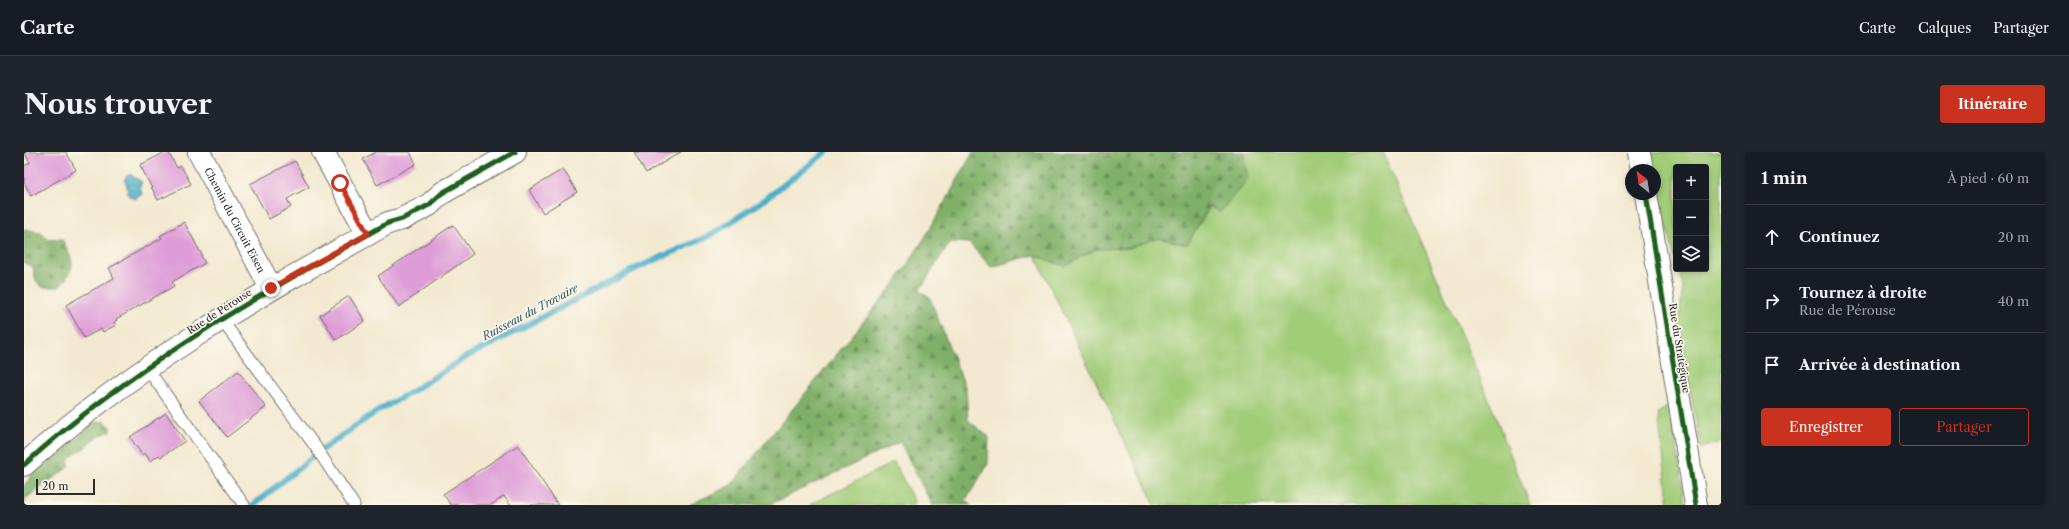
<!DOCTYPE html>
<html lang="fr">
<head>
<meta charset="utf-8">
<style>
	:root { --surface:#171b24; --page:#20242c; --text:#f1f3f6; --muted:#9ea1a6; --line:#363941; --accent:#c8321e }
	body { margin:0; font-family:"Libre Caslon Text",serif; background:var(--page); color:var(--text) }
	.controls { position:absolute; right:12px; top:12px; display:grid; overflow:hidden; border-radius:4px; box-shadow:0 2px 6px #0003 }
	.controls button { width:36px; height:36px; display:grid; place-items:center; padding:0; border:0; border-bottom:1px solid var(--line); background:var(--surface); color:var(--text); font:20px sans-serif }
	.compass { position:absolute; left:1601px; top:12px; width:36px; height:36px; border-radius:50%; background:var(--surface); box-shadow:0 2px 6px #0003; rotate:330deg }
	.scale { position:absolute; left:12px; bottom:10px; width:59px; box-sizing:border-box; padding-left:4px; border:2px solid #2b2b2b; border-top:0; font-size:11px; line-height:14px; white-space:nowrap; color:#2b2b2b; -webkit-text-stroke:3px #fbf7ec; paint-order:stroke }
	.stop { position:absolute; width:12px; height:12px; margin:-9px; border:3px solid #c8321e; border-radius:50%; background:#fff }
	.stop.end { background:#c8321e; border-color:#fff; box-shadow:0 1px 4px #0008 }
	.list { margin:0; padding:0; list-style:none }
	h2 { display:flex; justify-content:space-between; align-items:center; height:52px; margin:0; padding:0 16px; font-size:17px }
	h2 small { font-size:13px; font-weight:400; color:var(--muted) }
	.list li { display:grid; grid-template-columns:26px 1fr auto; gap:12px; align-items:center; box-sizing:border-box; height:64px; padding:0 16px; border-top:1px solid var(--line) }
	.list b { display:block; font-size:15px; white-space:nowrap }
	.list p { margin:0; font-size:13px; white-space:nowrap; color:var(--muted) }
	.list em { font-size:13px; font-style:normal; color:var(--muted) }
	.actions { display:flex; gap:8px; padding:12px 16px }
	.actions a { flex:1; padding:9px 0; border:1px solid var(--accent); border-radius:4px; text-align:center; font-size:14px; color:var(--accent) }
	.actions .main { background:var(--accent); color:#fff }
	.icon { flex:none; width:22px; height:22px; fill:none; stroke:currentColor; stroke-width:2; stroke-linecap:round; stroke-linejoin:round }
	.map { position:relative; flex:none; width:1697px; height:353px; overflow:hidden; border-radius:4px }
	header { display:flex; align-items:center; gap:24px; box-sizing:border-box; height:56px; padding:0 20px; background:var(--surface); border-bottom:1px solid var(--line) }
	header strong { font-size:19px }
	nav { display:flex; gap:22px; margin-inline-start:auto; font-size:14px }
	.intro { display:flex; align-items:center; justify-content:space-between; box-sizing:border-box; height:96px; padding:0 24px }
	h1 { margin:0; font-size:28px }
	.button { padding:10px 18px; border-radius:4px; background:var(--accent); color:#fff; font-size:14px; font-weight:700 }
	main { display:flex; gap:24px; padding:0 24px }
	aside { flex:1; background:var(--surface); border-radius:4px; box-shadow:0 2px 6px #0003 }
	.map>svg:first-child { display:block }
	.grass { fill:#a1cc78; stroke:#667c52 }
	.forest { fill:url(#forest-firs); stroke:#566e4a }
	.water { fill:url(#water-rules); stroke:#3a6d7a }
	.lines { fill:none; stroke-linecap:round; stroke-linejoin:round }
	.stream { stroke:#49afc8; stroke-width:6 }
	.building { fill:#de9dd8 }
	.service-casing { stroke:#716e65; stroke-width:13 }
	.minor-casing { stroke:#716e65; stroke-width:24 }
	.tertiary-casing { stroke:#716e65; stroke-width:24 }
	.service { stroke:#fff; stroke-width:11 }
	.minor { stroke:#fff; stroke-width:22 }
	.tertiary { stroke:#fff; stroke-width:22 }
	.cycleway-casing { stroke:#fbf7ec; stroke-width:8 }
	.cycleway { stroke:#1b5e20; stroke-width:5 }
	.route { stroke:#c8321e; stroke-width:5 }
	.labels { text-anchor:middle; stroke-width:3.5; stroke-linejoin:round; paint-order:stroke }
	.street-label { font-size:10px; fill:#2b2b2b; stroke:#fbf7ec }
	.water-label { font-size:11px; font-style:italic; fill:#365962; stroke:#fbf7ec }
</style>
</head>
<body>
<header>
<strong>Carte</strong>
<nav><a>Carte</a><a>Calques</a><a>Partager</a></nav>
</header>
<div class="intro"><h1>Nous trouver</h1><a class="button">Itinéraire</a></div>
<main>
<div class="map">
<svg width="1697" height="353" viewBox="0 0 1697 353">
	<defs>
		<pattern id="forest-firs" width="22" height="20" patternUnits="userSpaceOnUse"><rect width="22" height="20" fill="#80b068"/><path d="M5 1l3.5 6h-7zM16 11l3.5 6h-7z" fill="#698f56"/></pattern>
		<pattern id="water-rules" width="6" height="5" patternUnits="userSpaceOnUse"><rect width="6" height="5" fill="#49afc8"/><path d="M0 2.5h6" fill="none" stroke="#3d8fa3"/></pattern>
	</defs>
	<rect width="100%" height="100%" fill="#fbf7ec"/>
	<filter id="ink" filterUnits="userSpaceOnUse"><feTurbulence type="fractalNoise" baseFrequency=".025" numOctaves="2"/><feDisplacementMap in="SourceGraphic" scale="8" xChannelSelector="R" yChannelSelector="G"/><feConvolveMatrix kernelMatrix="1 2 1 2 8 2 1 2 1" color-interpolation-filters="sRGB"/></filter>
	<filter id="wash" filterUnits="userSpaceOnUse"><feTurbulence type="fractalNoise" baseFrequency=".012" numOctaves="4" result="noise"/><feDisplacementMap in="SourceGraphic" scale="16" xChannelSelector="R" yChannelSelector="G"/><feGaussianBlur stdDeviation="0.9" result="paint"/><feColorMatrix in="noise" values="0 0 0 0 0 0 0 0 0 0 0 0 0 0 0 0 0 1.4 0 .05"/><feComposite in="paint" operator="in"/></filter>
	<g filter="url(#wash)">
		<rect width="100%" height="100%" fill="#f3e9d0"/>
		<g class="grass">
			<polygon points="1219,0 1359,0 1466,250 1506,353 1131,353 1011,103 1041,114 1072,97 1104,96 1135,86 1163,93"/>
			<polygon points="1626,0 1697,0 1697,290 1677,296 1654,174 1659,135 1654,117 1682,117 1682,15 1652,15 1652,110 1633,37 1631,18 1629,18"/>
			<polygon points="1646,253 1662,353 1645,353 1634,261"/>
			<polygon points="870,310 892,353 785,353"/>
		</g>
		<g class="forest">
			<polygon points="949,0 1219,0 1224,27 1196,60 1185,54 1163,93 1135,86 1104,96 1072,97 1041,114 1010,103 967,115 945,91 926,90 895,139 905,144 942,237 944,268 965,285 964,312 942,348 947,353 908,353 876,290 745,353 665,353 707,333 874,127 903,82"/>
			<path d="M 0,77 L 17,80 L 24,88 L 38,87 C 50,110 53,115 35,135 L 18,135 L 12,129 L 9,115 L 0,111 Z"/>
			<path d="M 80,269 L 86,274 L 86,279 C 74,284 68,290 59,297 C 53,302 48,302 44,309 L 46,314 L 1,347 L 0,353 L 0,334 L 9,321 L 55,285 L 68,271 Z"/>
		</g>
		<path class="water" d="M 106,22 L 118,30 L 116,35 L 118,42 L 112,47 L 106,45 C 102,40 104,34 101,28 L 102,24 Z"/>
		<g class="lines">
			<polyline class="stream" points="229,353 300,296 353,259 382,243 440,206 615,115 685,84 736,51 802,0"/>
		</g>
		<g id="blocks">
			<g class="building">
				<polygon points="0,0 42,0 52,18 7,44 0,30 0,14 6,11"/>
				<polygon points="142,0 144,0 153,16 157,14 167,32 134,48 116,13"/>
				<polygon points="352,0 386,0 392,12 353,33 339,7"/>
				<polygon points="610,0 657,0 622,21"/>
				<polygon points="271,9 285,35 263,47 267,55 245,67 226,32"/>
				<polygon points="539,17 553,40 519,61 505,38"/>
				<polygon points="160,70 178,103 177,104 181,111 148,130 150,134 92,167 93,168 90,170 92,173 79,180 77,177 60,186 42,153 90,126 85,116 138,86 136,84"/>
				<polygon points="429,73 449,102 375,155 354,124"/>
				<polygon points="325,144 341,169 312,188 296,163"/>
				<polygon points="214,219 242,255 203,285 175,249"/>
				<polygon points="142,261 161,289 137,305 135,303 126,309 121,301 118,303 106,285"/>
				<polygon points="494,293 534,353 486,353 480,344 467,353 427,353 419,342"/>
			</g>
		</g>
	</g>
	<g filter="url(#ink)">
		<use href="#blocks" fill-opacity="0" stroke="#716e65" stroke-width="1"/>
		<g class="lines">
			<g class="service-casing">
				<g id="service">
					<polyline points="197,167 291,294 330,353"/>
					<polyline points="123,216 220,353"/>
				</g>
			</g>
			<g class="minor-casing">
				<g id="minor">
					<path id="s1" d="M 175,0 L 247,136"/>
					<polyline points="299,0 344,82"/>
					<polyline points="1615,0 1618,18"/>
					<polyline points="1622,42 1672,353"/>
				</g>
			</g>
			<g class="tertiary-casing">
				<path id="tertiary" d="M 0,313 C 108,214 237,142 364,71 L 378,67 L 405,53 L 418,41 L 491,0"/>
			</g>
			<use href="#service" class="service"/>
			<use href="#minor" class="minor"/>
			<use href="#tertiary" class="tertiary"/>
			<g class="cycleway-casing">
				<g id="cycleway">
					<polyline points="1622,42 1672,353"/>
					<path d="M 0,313 C 108,214 237,142 364,71 L 378,67 L 405,53 L 418,41 L 491,0"/>
				</g>
			</g>
			<use href="#cycleway" class="cycleway"/>
		</g>
	</g>
	<g class="lines" filter="url(#ink)">
		<polyline class="route" points="247,136 344,82 316,31"/>
	</g>
	<g class="labels">
		<g class="street-label">
			<text dy="4" stroke="none"><textPath href="#s1" startOffset="77">Chemin du Circuit Eisen</textPath></text>
			<text transform="translate(195 159) rotate(-33)" y="4">Rue de Pérouse</text>
			<text transform="translate(1656 196) rotate(81)" y="4">Rue du Stratégique</text>
		</g>
		<g class="water-label">
			<text transform="translate(506 160) rotate(-28)" y="4">Ruisseau du Trovaire</text>
		</g>
	</g>
</svg>
<div class="controls">
<button>+</button>
<button>−</button>
<button><svg class="icon" aria-label="layers" viewBox="0 0 24 24"><path d="M12 4l9 5-9 5-9-5zM3 14l9 5 9-5"/></svg></button>
</div>
<svg class="compass" viewBox="-18 -18 36 36"><path d="M0-13l5 13h-10z" fill="#e53935"/><path d="M0 13l5-13h-10z" fill="#9ea1a6"/></svg>
<div class="scale">20 m</div>
<div class="stop" style="left:316px;top:31px"></div>
<div class="stop end" style="left:247px;top:136px"></div>
</div>
<aside>
<h2>1 min<small>À pied · 60 m</small></h2>
<ul class="list">
<li><svg class="icon" aria-label="ahead" viewBox="0 0 24 24"><path d="M12 20V5M6 11l6-6 6 6"/></svg><div><b>Continuez</b></div><em>20 m</em></li>
<li><svg class="icon" aria-label="right" viewBox="0 0 24 24"><path d="M7 20v-9h11M14 6l5 5-5 5"/></svg><div><b>Tournez à droite</b><p>Rue de Pérouse</p></div><em>40 m</em></li>
<li><svg class="icon" aria-label="arrive" viewBox="0 0 24 24"><path d="M6 21V4h12l-3 4 3 4H6"/></svg><div><b>Arrivée à destination</b></div></li>
</ul>
<div class="actions"><a class="main">Enregistrer</a><a>Partager</a></div>
</aside>
</main>
</body>
</html>
